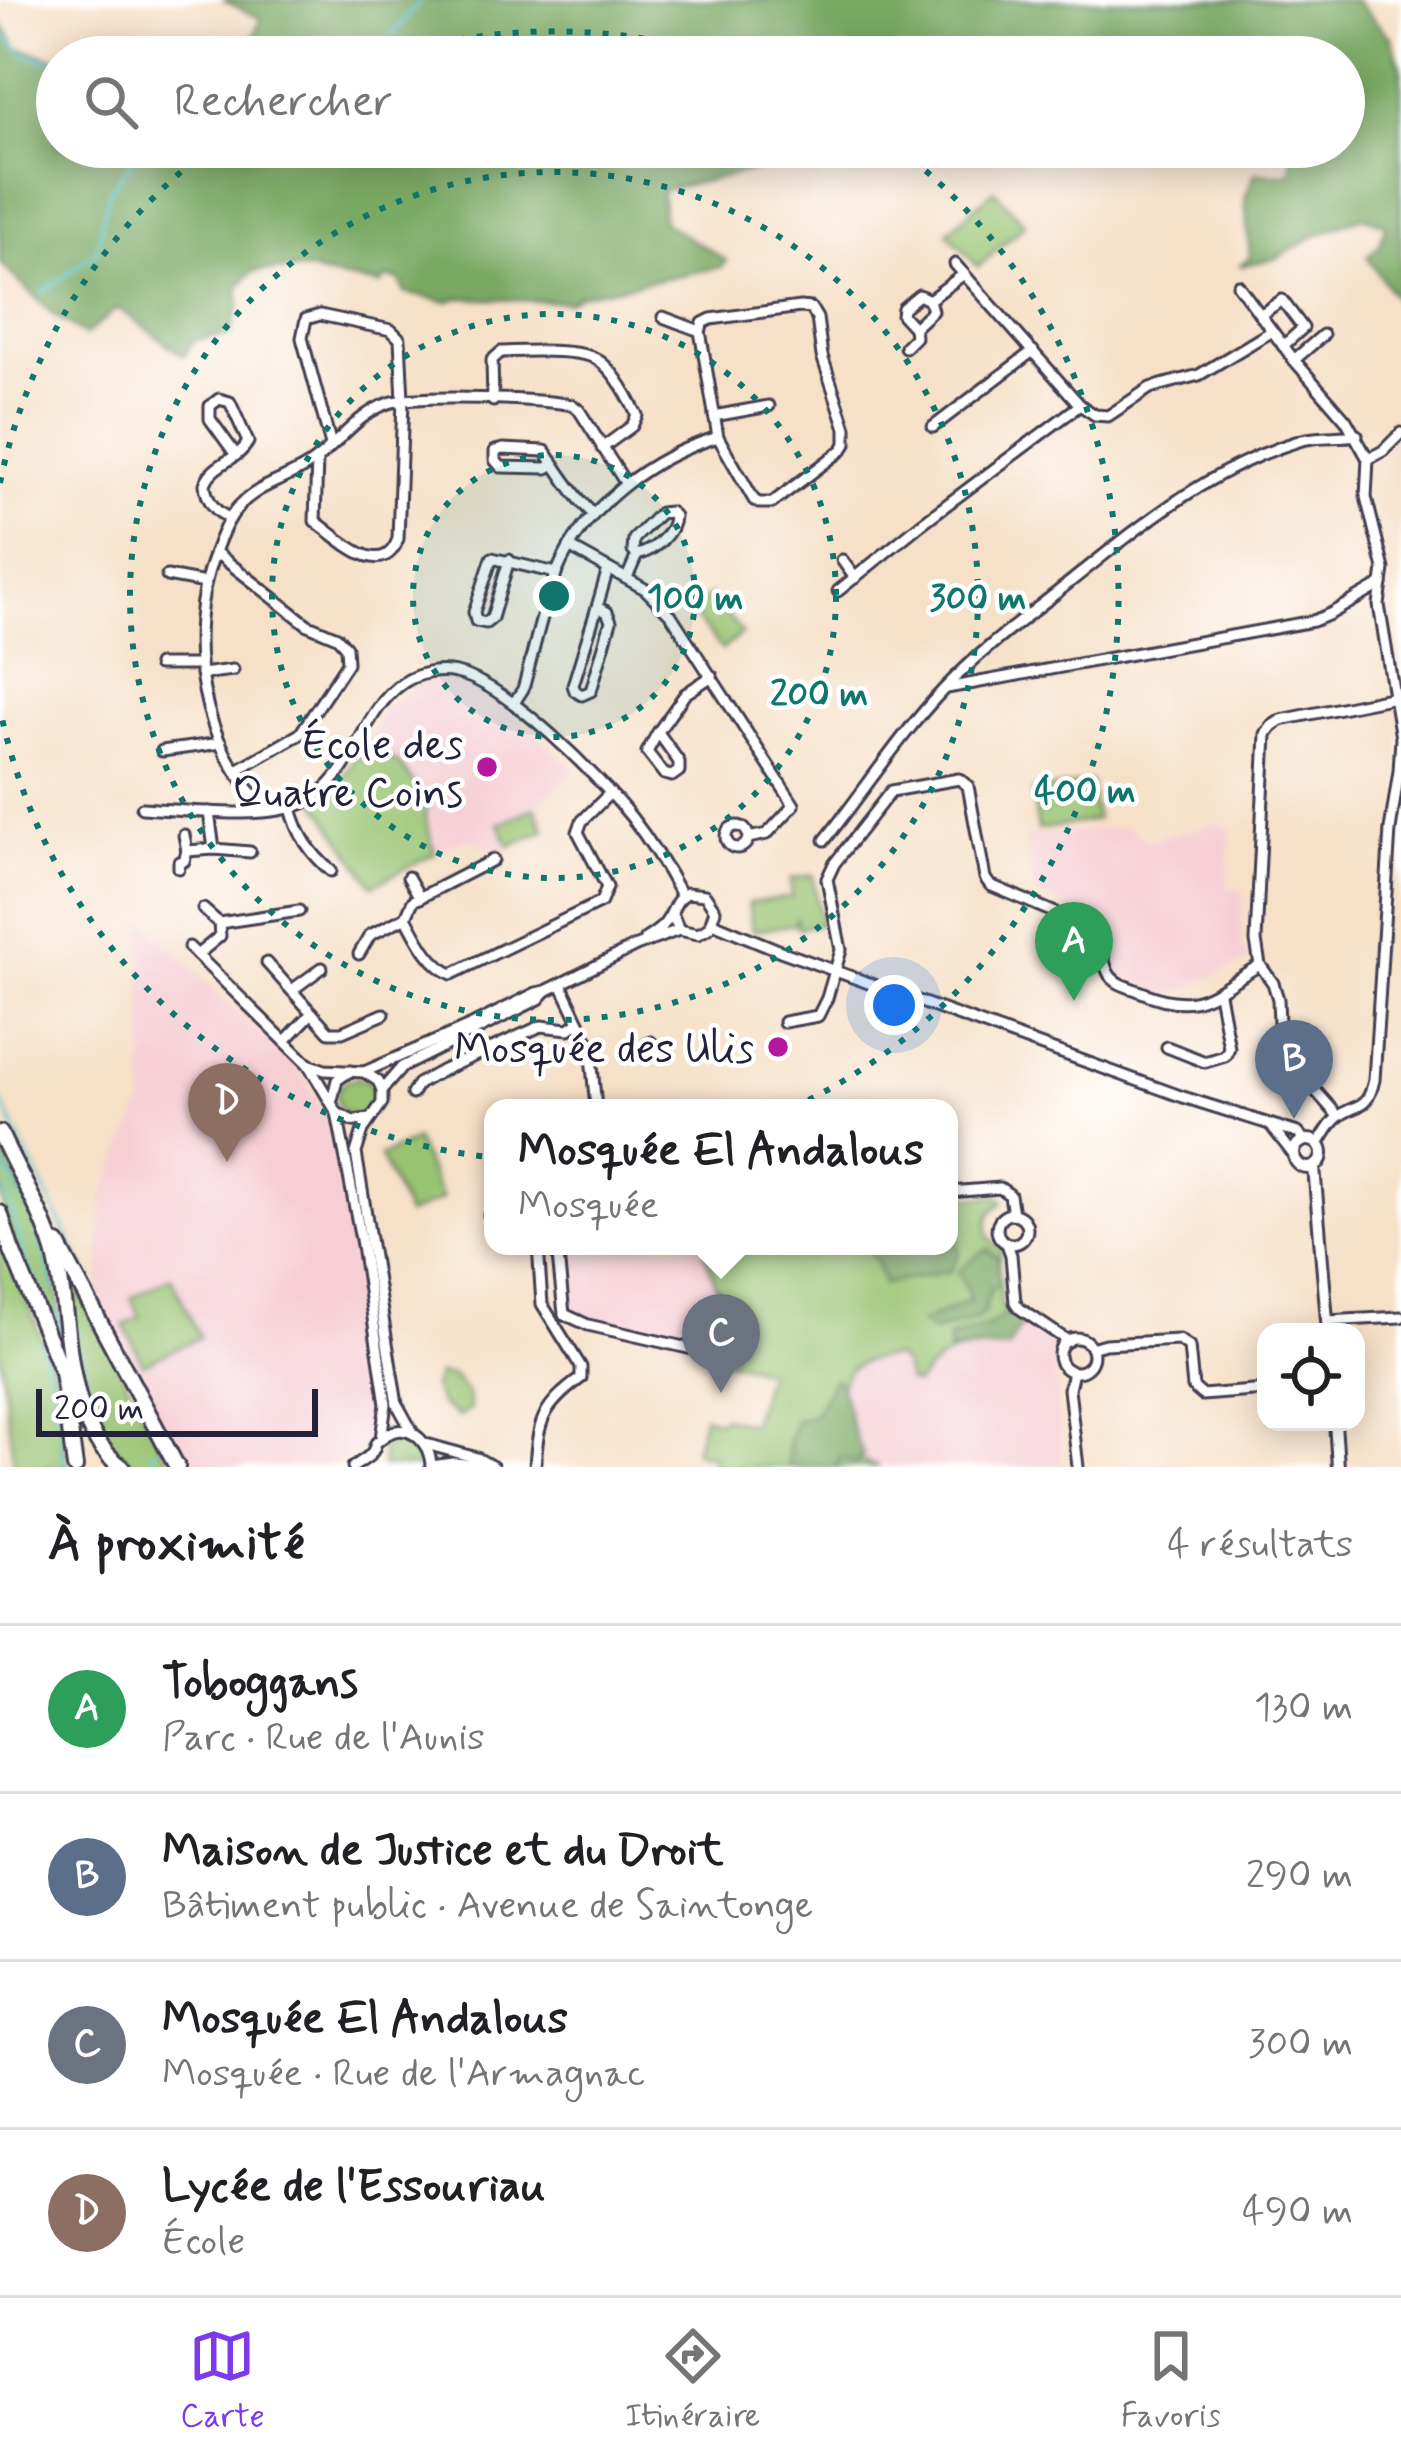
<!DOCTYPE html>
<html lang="fr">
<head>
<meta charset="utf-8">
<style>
	:root { --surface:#fff; --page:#f6f6f6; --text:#202124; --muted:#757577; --line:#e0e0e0; --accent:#7c3aed }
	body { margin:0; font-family:Mynerve,sans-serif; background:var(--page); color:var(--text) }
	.controls { position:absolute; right:36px; bottom:36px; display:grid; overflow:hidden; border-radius:24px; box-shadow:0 6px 30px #0003 }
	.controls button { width:108px; height:108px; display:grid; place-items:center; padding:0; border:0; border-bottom:3px solid var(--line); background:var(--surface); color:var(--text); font:60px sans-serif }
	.scale { position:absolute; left:36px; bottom:30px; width:282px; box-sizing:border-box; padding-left:12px; border:6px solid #22223b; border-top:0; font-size:33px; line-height:42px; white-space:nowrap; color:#22223b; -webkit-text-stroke:9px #fff; paint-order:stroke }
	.you { position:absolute; left:894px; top:1005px; width:42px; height:42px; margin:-30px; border:9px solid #fff; border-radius:50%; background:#1a73e8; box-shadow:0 0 0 18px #1a73e833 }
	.badge { display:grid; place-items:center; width:78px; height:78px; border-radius:50%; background:var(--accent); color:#fff; font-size:39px; font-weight:700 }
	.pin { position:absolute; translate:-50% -99px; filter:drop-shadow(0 3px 6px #0008) }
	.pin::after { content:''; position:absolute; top:63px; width:42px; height:36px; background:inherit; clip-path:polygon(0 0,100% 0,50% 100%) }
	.popup { position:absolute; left:484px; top:1099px; width:474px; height:156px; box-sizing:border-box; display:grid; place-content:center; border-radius:24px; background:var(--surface); filter:drop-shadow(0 3px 9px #0005); font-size:39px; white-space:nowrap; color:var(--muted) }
	.popup b { font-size:45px; color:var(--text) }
	.popup::after { content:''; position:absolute; left:50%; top:100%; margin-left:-24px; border:24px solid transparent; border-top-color:var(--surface) }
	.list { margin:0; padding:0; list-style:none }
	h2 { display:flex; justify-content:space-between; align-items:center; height:156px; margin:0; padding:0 48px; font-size:51px }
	h2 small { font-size:39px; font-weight:400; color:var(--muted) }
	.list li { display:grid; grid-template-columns:78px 1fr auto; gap:36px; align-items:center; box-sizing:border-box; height:168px; padding:0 48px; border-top:3px solid var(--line) }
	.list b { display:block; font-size:45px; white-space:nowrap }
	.list p { margin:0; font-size:39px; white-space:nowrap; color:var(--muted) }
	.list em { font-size:39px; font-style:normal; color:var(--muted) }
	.icon { flex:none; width:66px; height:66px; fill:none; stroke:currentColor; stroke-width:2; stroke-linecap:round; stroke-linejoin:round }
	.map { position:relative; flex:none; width:1401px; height:1467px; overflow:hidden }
	.search { position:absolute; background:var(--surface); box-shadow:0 6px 30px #0003; left:36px; right:36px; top:36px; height:132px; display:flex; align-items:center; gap:30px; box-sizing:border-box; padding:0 42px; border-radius:66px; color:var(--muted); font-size:45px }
	.sheet { height:828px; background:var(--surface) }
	nav { display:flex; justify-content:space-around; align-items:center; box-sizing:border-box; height:168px; border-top:3px solid var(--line); background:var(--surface); font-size:33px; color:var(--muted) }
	nav a { display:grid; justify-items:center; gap:6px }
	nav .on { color:var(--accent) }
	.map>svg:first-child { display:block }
	.built { fill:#f6cfd5 }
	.green { fill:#98c371; stroke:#5d7256; stroke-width:3 }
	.forest { fill:#7aa963; stroke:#4e664f; stroke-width:3 }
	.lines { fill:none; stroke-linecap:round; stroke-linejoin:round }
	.stream { stroke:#59c6d0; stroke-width:3 }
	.minor-casing { stroke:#423e50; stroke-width:15 }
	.tertiary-casing { stroke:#423e50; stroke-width:16 }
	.primary-casing { stroke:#423e50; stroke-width:20 }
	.minor { stroke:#fff; stroke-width:9 }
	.tertiary { stroke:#fff; stroke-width:10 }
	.primary { stroke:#fff; stroke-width:14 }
	.ring { fill:none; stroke:#0f766e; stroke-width:6; stroke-dasharray:6 12 }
	.poi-dot { fill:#b5179e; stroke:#fff; stroke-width:4.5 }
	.labels { text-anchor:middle; stroke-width:9; stroke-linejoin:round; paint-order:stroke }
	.poi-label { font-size:42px; fill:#22223b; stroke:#fff; text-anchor:end }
	.centre { fill:#0f766e; stroke:#fff; stroke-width:6 }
	.ring-label { font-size:36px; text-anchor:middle; font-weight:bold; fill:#0f766e; stroke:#fff; stroke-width:9; stroke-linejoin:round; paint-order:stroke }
</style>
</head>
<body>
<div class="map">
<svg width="1401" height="1467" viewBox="0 0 1401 1467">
	<rect width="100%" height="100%" fill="#fff"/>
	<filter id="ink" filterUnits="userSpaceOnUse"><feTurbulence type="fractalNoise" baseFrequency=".00833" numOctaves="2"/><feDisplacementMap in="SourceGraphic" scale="24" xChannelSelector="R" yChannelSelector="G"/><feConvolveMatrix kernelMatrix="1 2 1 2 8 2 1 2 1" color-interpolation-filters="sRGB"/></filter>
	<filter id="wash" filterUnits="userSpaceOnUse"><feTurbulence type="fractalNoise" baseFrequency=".004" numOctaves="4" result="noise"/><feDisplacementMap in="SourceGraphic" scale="48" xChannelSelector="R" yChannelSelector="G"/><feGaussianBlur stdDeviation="2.7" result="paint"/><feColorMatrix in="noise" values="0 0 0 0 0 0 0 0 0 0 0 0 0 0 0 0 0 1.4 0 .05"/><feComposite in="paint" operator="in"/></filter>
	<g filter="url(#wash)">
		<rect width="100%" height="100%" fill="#f6e0c7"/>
		<g class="built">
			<polygon points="426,680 456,680 498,699 575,770 537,805 549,831 501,852 466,838 435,853 425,817 399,764 364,744 388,704 408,689"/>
			<polygon points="1215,823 1230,826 1228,889 1243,890 1241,950 1247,952 1248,961 1166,996 1115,974 1111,966 1105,924 1034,893 1025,836 1128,827 1148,841"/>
			<polygon points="141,919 294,1066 308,1083 332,1128 378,1393 379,1418 367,1442 342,1462 325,1467 186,1467 177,1456 98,1294 103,1196 144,1101"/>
			<polygon points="564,1246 719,1246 705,1253 733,1336 712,1349 576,1316 569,1307"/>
			<polygon points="1023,1322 1051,1336 1061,1460 1069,1467 879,1467 862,1461 850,1451 837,1405 848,1371 856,1365 886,1357 896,1357 904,1366 908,1381 949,1352 968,1349 1008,1348"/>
		</g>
		<g class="green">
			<polygon points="994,190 1025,224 978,267 947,232"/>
			<polygon points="710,595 742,633 722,650 690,611"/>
			<polygon points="364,744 399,764 428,802 425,817 435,853 373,885 317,803 338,786"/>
			<polygon points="1090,782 1096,820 1038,830 1032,792"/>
			<polygon points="535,808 545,830 509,846 499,823"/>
			<polygon points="813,875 821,924 798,928 796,918 796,924 752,931 748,903 792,897 790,879"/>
			<circle cx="356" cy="1097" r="19"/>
			<path d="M 0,1140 L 52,1255 L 68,1371 C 46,1319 11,1251 1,1196 C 0,1179 0,1159 0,1140 Z"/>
			<polygon points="415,1140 442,1199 407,1215 380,1156"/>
			<path d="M 999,1196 L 1003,1202 L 990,1213 C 985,1229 987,1240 1001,1249 L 998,1265 L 1002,1307 L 1023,1322 L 1008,1348 C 963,1349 945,1347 916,1384 L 908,1382 L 904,1366 L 895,1357 C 883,1357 858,1360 849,1370 C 833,1389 839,1435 853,1453 C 860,1462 869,1464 879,1467 L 712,1467 L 713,1457 L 694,1452 L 703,1416 L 719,1421 L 722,1417 L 751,1424 L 767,1371 L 715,1358 L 712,1349 L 733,1335 L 705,1253 L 719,1246 L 865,1246 L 876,1260 L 883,1283 L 950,1271 L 959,1253 L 955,1227 L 965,1198 Z"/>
			<polygon points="0,1231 57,1377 68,1467 14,1467 0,1351"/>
			<path d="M 60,1256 L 172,1467 C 154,1467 134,1466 118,1457 C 77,1436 66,1301 60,1256 Z"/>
			<polygon points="171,1277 200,1337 143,1364 124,1325 140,1317 131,1298"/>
			<polygon points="438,1374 453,1376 468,1395 470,1410 459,1417 440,1404 433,1387"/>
			<polygon points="397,1439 415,1445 421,1456 420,1467 382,1467 382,1450"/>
		</g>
		<g class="forest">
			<polygon points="223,0 1355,0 1391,38 1401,66 1401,302 1399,304 1367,257 1380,245 1385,224 1364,216 1317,235 1277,258 1240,266 1250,258 1245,198 1255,173 1291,174 1293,147 1344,147 1344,57 245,57 261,19"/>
			<path d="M 0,22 L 18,48 L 57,59 L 57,147 L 810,147 L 812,159 L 662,190 L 663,222 L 727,261 L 722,267 L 579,295 L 568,302 L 457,298 L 448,302 L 405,293 L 400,280 L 385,278 L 381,285 L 318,274 L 314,270 C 303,271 258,269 252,272 C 247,276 242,283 238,288 L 240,304 L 230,335 L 194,340 L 184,356 L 118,308 L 85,335 L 54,315 L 0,263 Z"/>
			<polygon points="965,1198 955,1227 959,1253 950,1271 883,1284 876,1260 865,1246 949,1246 949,1203 955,1199"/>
			<polygon points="988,1249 998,1258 1000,1287 991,1288 983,1314 975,1319 932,1332 921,1323 969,1301 967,1289 958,1272 977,1255"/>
			<polygon points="1009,1312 1023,1322 1008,1348 968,1349 949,1352 949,1338 987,1327"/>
			<path d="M 834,1379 L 838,1380 C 849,1406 849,1428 863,1454 L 856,1463 L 839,1458 L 838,1467 L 795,1467 L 789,1464 L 788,1446 L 795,1421 L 814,1415 Z"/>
		</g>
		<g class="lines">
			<g class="stream">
				<polyline points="0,30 25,55 57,62"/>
				<polyline points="277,57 281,57"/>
				<polyline points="334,57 340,54 353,57"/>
				<path d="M 360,57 C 392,47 399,22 422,0"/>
				<polyline points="42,293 96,252 109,191 144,147"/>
				<polyline points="0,1098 97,1297"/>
				<polyline points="2,1161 33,1217 55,1291"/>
				<polyline points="5,1189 27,1262 59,1333"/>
				<polyline points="57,1307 60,1334"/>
				<polyline points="78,1330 79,1336"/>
				<polyline points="40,1342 55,1389 65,1462 63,1467"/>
				<polyline points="79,1346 91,1400"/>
				<polyline points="156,1448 152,1455 159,1467"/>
			</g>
		</g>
	</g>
	<g filter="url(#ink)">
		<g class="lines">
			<g class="minor-casing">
				<g id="minor">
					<polyline points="955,264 1080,405 1095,415 1108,416 1150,388 1199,375 1272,331"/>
					<path d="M 1238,285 L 1294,360 L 1346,420 L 1368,459 L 1366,497 L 1384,569 L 1379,605 L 1401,738 L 1399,771 L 1390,830 L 1374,1080 C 1367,1112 1357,1102 1338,1117 C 1330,1123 1324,1136 1318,1144"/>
					<polyline points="929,300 919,295 903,308 902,315 914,328 932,311 929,300 964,274"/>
					<polygon points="800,307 811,308 817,318 822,356 846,428 846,444 842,450 772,503 759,503 754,500 718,437 700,331 703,323 711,319"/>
					<polyline points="1260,315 1282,300 1303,328 1283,346"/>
					<polyline points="663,317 700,331"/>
					<polyline points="905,347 915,337 914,328"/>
					<polyline points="1294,360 1323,335"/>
					<path d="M 493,401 L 492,360 L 501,352 C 523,351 581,348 598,360 C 614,370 629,398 637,415 L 632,426 L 602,448"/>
					<polyline points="714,416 769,406"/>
					<polyline points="933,427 1033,351"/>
					<path d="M 317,459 L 315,521 C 338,537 382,583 398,539 L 403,400 L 400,339 L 391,330 L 320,315 L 306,319 L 302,338 L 331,445"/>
					<polyline points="1368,459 1383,451 1401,433"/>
					<path d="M 554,464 L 547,468 L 501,467 L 495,460 L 495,451 L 503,449 L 545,451 C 560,472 574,496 593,514"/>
					<path d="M 230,518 C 215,513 206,499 205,484 C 212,463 238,461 248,442 L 230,402 L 219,399 L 210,406 L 210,419 L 236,455"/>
					<polyline points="569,547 645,589 671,615 794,805 767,834 748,838"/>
					<polyline points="215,552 308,625 337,637 346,647 347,663 300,734 237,770"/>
					<polyline points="509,560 492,618 486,623 476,621 474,612 492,558 556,573"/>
					<polyline points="842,560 855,578"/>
					<polyline points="167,576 205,583"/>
					<path d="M 627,578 L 637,555 L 633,551 L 634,539 L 660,513 L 670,512 L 674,516 C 674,533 654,551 637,555"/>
					<polyline points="838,591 921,524 1080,405"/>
					<polygon points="597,607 607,612 611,621 591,691 582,695 575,691 573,685"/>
					<polyline points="597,607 608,569"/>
					<polyline points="158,665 199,665"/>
					<polyline points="201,674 233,670"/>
					<polyline points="947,688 1313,621 1330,614 1382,584"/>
					<path d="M 514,703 L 523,689 C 534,651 542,608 557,572 C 585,505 651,457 718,437"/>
					<polyline points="658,732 647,752 664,774 672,776 679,771 679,762 658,732 685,694 712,676"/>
					<polyline points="162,751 221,743"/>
					<path d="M 142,808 C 185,810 268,821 306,802 C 355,778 360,712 403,683 C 418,673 439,669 456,673 C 506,683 599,777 632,818 C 650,841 667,869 681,895"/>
					<path d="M 291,808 C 298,835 310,853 331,871"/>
					<path d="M 268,809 C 200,749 183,637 214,555 C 220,537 227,520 239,506 C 261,482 293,479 317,459 C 341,440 359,413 389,403 C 418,394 541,399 572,405 L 579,410 L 626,484"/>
					<polyline points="209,812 214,849"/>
					<circle cx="737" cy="837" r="11"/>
					<polyline points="184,835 187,851 214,849 250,852"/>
					<path d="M 825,840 C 865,790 900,735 944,689 C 978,653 1017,624 1055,594 C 1133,532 1205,469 1302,440 C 1320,435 1339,438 1357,435"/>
					<path d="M 493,860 L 413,901 L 406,917 C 418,939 429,964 452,974 L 601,902 L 607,887 L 578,832 L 582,821 L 610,793"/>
					<polyline points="179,868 179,862 184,861 187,851"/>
					<polyline points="408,877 420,898"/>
					<polyline points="203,909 219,923"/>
					<polyline points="713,923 783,952 1183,1097 1298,1133 1304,1140"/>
					<path d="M 645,939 C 653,934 661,929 666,922 C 675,910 673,901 687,893 L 705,895 L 715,910 L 709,928 L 698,934 L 679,930 L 672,913"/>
					<polyline points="189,947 308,1064 337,1113 353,1121 369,1119"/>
					<polyline points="359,954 370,935 406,917"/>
					<polyline points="197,955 220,936 219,923 299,911"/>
					<polyline points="267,963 329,1032 342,1032 384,1014"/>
					<polyline points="561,984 590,1045 596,1108"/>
					<polyline points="292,990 322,968"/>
					<path d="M 784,1022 L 818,1016 L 827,998 L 841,950 L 827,879 L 834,864 L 891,791 L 959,779 L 968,786 L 985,878 L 990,885 L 1093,929 C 1106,942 1100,957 1108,972 C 1113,984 1129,987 1139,991 C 1199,1017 1212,992 1260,965"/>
					<polyline points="285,1041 312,1013"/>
					<polyline points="646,1045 651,1042"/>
					<polyline points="1167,1047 1205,1062 1225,1056 1229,1048 1219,993"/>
					<polyline points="308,1064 325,1070 364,1072 378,1081 382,1090 382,1103 363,1130 356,1153 397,1404 413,1433"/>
					<polyline points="364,1072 474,1024 536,993 546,991 636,946 679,930"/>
					<polyline points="382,1090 402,1067 539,999 546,991"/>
					<polyline points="412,1094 418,1084 443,1070 541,1026 569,1029 579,1022"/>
					<polyline points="332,1100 337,1080 350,1071"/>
					<polyline points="683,1108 714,1108"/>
					<polyline points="337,1113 362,1245 386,1404 381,1438"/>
					<polyline points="1338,1116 1289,1061 1280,1046 1278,999 1273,983 1260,965 1256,941 1266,734 1272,726 1281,720 1395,697"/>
					<polyline points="1272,1127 1293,1154"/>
					<polyline points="949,1192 1000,1188 1010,1195 1013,1214"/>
					<circle cx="1012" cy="1229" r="15"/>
					<polyline points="489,1215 493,1215"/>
					<polyline points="1007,1244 1011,1255 1015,1302 1019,1308 1068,1341"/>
					<polyline points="557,1246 564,1314 588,1325 697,1350 702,1355"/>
					<polyline points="1327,1321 1401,1317"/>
					<circle cx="1076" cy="1355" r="17"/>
					<polyline points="1091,1348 1105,1344 1179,1340 1189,1347 1193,1387 1202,1395 1266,1390"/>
					<polyline points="1073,1372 1069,1389 1078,1467"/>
					<polyline points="426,1444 477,1458 493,1467"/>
					<polyline points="431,1466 454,1463 485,1466"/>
					<path d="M 353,1467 C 356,1465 367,1458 370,1455 C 380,1443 369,1448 382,1438 C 406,1418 431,1441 431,1467"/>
					<path d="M 535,1467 C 538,1419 543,1406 581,1378 L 581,1367 L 542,1304 L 538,1246"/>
				</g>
			</g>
			<g class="tertiary-casing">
				<g id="tertiary">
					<circle cx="1308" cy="1154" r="14"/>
					<polyline points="1314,1167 1328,1332"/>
					<polyline points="1335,1422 1338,1467"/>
				</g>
			</g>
			<g class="primary-casing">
				<g id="primary">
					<path d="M 0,1133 C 18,1173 41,1209 54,1251 C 73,1318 60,1423 122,1467"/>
					<polyline points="0,1213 11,1248 62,1372 75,1467"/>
					<polyline points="58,1244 177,1467"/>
				</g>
			</g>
			<use href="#minor" class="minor"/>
			<use href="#tertiary" class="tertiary"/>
			<use href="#primary" class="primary"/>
		</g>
	</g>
	<circle cx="554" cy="596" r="141" fill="#0f766e" fill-opacity=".12"/>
	<g class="ring">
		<circle cx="554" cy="596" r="141"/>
		<circle cx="554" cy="596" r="282"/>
		<circle cx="554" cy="596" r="424"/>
		<path d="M0 483A565 565 0 0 1 210 148M389 56A565 565 0 0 1 719 56M898 148A565 565 0 1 1 0 709"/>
	</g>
	<g class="poi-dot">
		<circle cx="487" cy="767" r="12"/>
		<circle cx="778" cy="1047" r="12"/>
	</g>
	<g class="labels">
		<g class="poi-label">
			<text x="463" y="758">École des<tspan x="463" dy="48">Quatre Coins</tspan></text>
			<text x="754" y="1062">Mosquée des Ulis</text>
		</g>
	</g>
	<circle cx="554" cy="596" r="18" class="centre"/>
	<g class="ring-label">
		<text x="695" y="609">100 m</text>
		<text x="978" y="609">300 m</text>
		<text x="819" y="705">200 m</text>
		<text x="1085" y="802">400 m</text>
	</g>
</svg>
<div class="controls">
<button><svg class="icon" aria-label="locate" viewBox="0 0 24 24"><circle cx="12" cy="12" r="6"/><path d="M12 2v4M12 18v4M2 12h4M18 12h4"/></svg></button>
</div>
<div class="scale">200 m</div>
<div class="you"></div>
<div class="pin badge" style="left:1074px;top:1001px;background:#2e9e5b">A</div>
<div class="pin badge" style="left:1294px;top:1119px;background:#5c6f8a">B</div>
<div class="pin badge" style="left:721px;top:1393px;background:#6b7280">C</div>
<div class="popup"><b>Mosquée El Andalous</b>Mosquée</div>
<div class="pin badge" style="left:227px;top:1162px;background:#8d6e63">D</div>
<div class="search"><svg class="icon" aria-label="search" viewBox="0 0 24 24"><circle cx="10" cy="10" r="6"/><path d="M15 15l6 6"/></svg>Rechercher</div>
</div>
<section class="sheet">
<h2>À proximité<small>4 résultats</small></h2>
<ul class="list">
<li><span class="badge" style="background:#2e9e5b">A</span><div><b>Toboggans</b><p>Parc · Rue de l'Aunis</p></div><em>130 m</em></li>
<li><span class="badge" style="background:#5c6f8a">B</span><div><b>Maison de Justice et du Droit</b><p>Bâtiment public · Avenue de Saintonge</p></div><em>290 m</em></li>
<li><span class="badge" style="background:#6b7280">C</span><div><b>Mosquée El Andalous</b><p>Mosquée · Rue de l'Armagnac</p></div><em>300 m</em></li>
<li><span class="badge" style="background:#8d6e63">D</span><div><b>Lycée de l'Essouriau</b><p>École</p></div><em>490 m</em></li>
</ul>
</section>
<nav>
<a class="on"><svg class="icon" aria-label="map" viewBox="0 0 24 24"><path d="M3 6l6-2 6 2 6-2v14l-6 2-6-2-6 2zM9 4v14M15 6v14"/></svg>Carte</a>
<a><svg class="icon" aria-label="directions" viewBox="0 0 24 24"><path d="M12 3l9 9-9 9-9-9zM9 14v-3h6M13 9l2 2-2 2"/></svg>Itinéraire</a>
<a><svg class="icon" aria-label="saved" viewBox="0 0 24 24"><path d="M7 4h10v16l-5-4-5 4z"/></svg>Favoris</a>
</nav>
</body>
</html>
